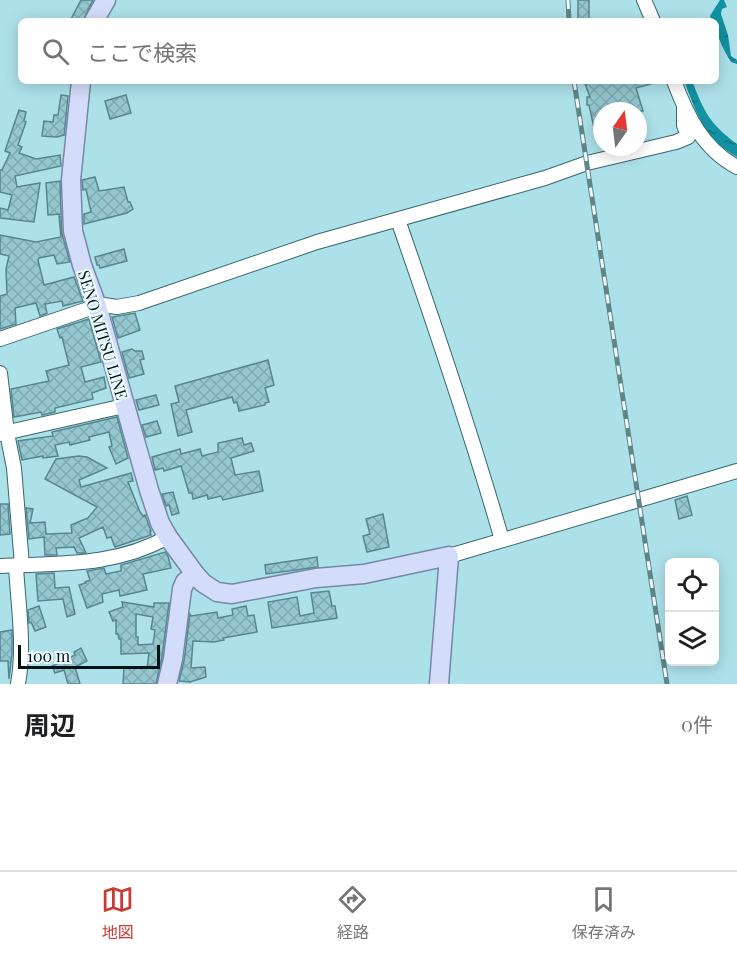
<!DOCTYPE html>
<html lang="ja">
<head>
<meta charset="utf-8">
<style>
	:root { --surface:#fff; --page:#f6f6f6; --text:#202124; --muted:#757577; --line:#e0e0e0; --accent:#c93b30 }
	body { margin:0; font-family:"Playfair Display","Noto Sans JP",serif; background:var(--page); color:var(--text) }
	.controls { position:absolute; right:18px; bottom:18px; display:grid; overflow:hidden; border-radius:9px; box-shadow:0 3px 15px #0003 }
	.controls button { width:54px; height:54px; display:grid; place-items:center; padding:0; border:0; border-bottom:2px solid var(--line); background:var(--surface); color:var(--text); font:30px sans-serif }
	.compass { position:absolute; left:593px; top:102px; width:54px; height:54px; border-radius:50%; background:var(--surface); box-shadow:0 3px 15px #0003; rotate:14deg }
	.scale { position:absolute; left:18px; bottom:15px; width:142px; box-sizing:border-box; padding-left:6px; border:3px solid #011316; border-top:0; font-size:16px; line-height:21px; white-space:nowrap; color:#011316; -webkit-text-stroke:4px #ecfbfd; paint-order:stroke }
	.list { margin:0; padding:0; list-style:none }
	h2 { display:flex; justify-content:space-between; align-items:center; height:78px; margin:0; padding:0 24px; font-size:26px }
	h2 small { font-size:20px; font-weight:400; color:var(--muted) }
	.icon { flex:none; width:33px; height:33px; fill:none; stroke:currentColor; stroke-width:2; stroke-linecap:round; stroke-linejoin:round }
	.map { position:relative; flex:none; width:737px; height:684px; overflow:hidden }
	.search { position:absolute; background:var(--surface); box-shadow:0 3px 15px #0003; left:18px; right:18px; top:18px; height:66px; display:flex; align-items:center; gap:15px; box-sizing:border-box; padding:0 21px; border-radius:9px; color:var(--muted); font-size:22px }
	.sheet { height:186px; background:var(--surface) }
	nav { display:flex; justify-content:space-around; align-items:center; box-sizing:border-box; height:84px; border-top:2px solid var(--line); background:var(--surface); font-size:16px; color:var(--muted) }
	nav a { display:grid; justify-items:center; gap:3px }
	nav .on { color:var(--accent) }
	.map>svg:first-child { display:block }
	.water { fill:url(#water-ripples) }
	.building { fill:url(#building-cross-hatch); stroke:#56878f; stroke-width:1.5; fill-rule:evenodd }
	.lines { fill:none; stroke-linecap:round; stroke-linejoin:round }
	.minor-casing { stroke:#36676e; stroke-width:16 }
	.major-casing { stroke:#7688a8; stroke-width:21 }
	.minor { stroke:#fff; stroke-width:14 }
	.major { stroke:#d3ddfa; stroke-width:18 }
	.rail-casing { stroke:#5f848a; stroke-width:5 }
	.rail { stroke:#ecfbfd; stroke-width:3; stroke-dasharray:9; stroke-linecap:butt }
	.labels { text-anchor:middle; stroke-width:4.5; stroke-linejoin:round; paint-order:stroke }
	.street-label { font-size:16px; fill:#011316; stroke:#ecfbfd }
</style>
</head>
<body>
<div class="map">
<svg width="737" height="684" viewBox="0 0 737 684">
	<defs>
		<pattern id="water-ripples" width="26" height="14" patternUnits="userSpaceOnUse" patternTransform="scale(1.5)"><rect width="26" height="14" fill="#1292a2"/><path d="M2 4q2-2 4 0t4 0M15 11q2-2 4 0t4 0" fill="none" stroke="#0e7683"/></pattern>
		<pattern id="building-cross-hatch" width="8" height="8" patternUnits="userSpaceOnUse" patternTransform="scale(1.5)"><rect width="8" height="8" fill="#94c7cf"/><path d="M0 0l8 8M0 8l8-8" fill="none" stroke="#7eaab1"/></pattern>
	</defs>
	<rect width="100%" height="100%" fill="#ade1ea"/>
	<g class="water">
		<path d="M 720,0 L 724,0 L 727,7 L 722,9 L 721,14 L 728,35 L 731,56 L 737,60 L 737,64 L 731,62 C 723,49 716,36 716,21 L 712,21 L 710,16 Z"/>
		<path d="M 684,81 L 692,81 C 705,113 709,123 737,144 L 737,157 C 703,137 698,116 684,81 Z"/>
	</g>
	<g class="building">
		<polygon points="81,0 93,0 83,21 70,21"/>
		<rect x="578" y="0" width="11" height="21"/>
		<polygon points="584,81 654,81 654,83 636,88 643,111 602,111 602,126 594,128 589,105 587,105 587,97 590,97"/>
		<polygon points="61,95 68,96 64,136 64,135 57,137 42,136 44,121 53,122 54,115 58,115"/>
		<polygon points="126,95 131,113 110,119 105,101"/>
		<polygon points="19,110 26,112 24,121 26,122 18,145 22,147 19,153 36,159 60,155 61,166 15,176 17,187 40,183 34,222 0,218 0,208 8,210 12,195 0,192 0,170 2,170 10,153 5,151"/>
		<polygon points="95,177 99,191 124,187 128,202 130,202 133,209 127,213 84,224 84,214 91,212 86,189 83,190 82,180"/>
		<polygon points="60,181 61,214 48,215 46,183"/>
		<polygon points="59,216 61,216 62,234 70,262 57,264 54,255 39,258 38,260 44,285 74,277 83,301 63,306 62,301 45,304 47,313 40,316 36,303 15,308 16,324 0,329 0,296 7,294 6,269 9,256 0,254 0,235 36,242 61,237"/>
		<polygon points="124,249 127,261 100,268 99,265 97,265 95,257"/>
		<polygon points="135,313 140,330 118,338 112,317"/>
		<polygon points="89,319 101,362 81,367 85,382 104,377 106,388 92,393 93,399 55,408 55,412 42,415 41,412 14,417 11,389 49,381 46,371 69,365 62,337 60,338 57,329"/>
		<polygon points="132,349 135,351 142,351 144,359 140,360 144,374 129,378 122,352"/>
		<polygon points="268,360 274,385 265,388 269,402 265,403 265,405 239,411 237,402 234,403 232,397 186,410 192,432 178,436 171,404 179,402 175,386"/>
		<polygon points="156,395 159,405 139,410 136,400"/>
		<polygon points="117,417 128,458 116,464 109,447 112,446 109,432 89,437 90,440 70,445 69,442 55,445 58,456 43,458 43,456 22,460 18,441 53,436 52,432"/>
		<polygon points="157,421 161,433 146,437 142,425"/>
		<polygon points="242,438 244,445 251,443 254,451 231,458 235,475 259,471 263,491 223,500 221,496 208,499 207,495 193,499 192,493 189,493 181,466 164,471 163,468 155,470 152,457 180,449 181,454 200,449 202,456 218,452 218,443"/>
		<polygon points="79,456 87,457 107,468 79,480 81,487 131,473 133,481 128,482 140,512 143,516 145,515 151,531 150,531 151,535 115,547 111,537 107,538 103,527 79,538 86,553 77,553 74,547 56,548 57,555 45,555 44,537 29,539 26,508 33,509 30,523 45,522 46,534 72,533 71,525 88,518 97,507 45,479 56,459"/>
		<polygon points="173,492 179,513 172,515 169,505 166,506 162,494"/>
		<polygon points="687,496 692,515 679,519 675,500"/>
		<polygon points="0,504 8,504 10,534 0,535"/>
		<polygon points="383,514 389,547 367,552 363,536 370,534 366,519"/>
		<polygon points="165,552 168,556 171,568 143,574 147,590 120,596 119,590 102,594 103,602 87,608 79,585 86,583 85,582 90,580 87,571 104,568 106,574 121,571 121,565"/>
		<polygon points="317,557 318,567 266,574 265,565"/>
		<polygon points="54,573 55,588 69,587 75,614 67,617 63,599 38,601 36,574"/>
		<polygon points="329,591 332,606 335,606 337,618 272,628 268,602 297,597 300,616 314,613 311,593"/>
		<path d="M 122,602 L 154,607 L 154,603 L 169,603 L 162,657 L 156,684 L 123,684 L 124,668 L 147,668 L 149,653 L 121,654 L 121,639 L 119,639 L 118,634 L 116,634 L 116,620 L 113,621 L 109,612 L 123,607 ZM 136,614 L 153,617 L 151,629 L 155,630 L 153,644 L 138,645 L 138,637 L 136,637 Z"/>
		<polygon points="39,606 46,627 35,631 31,622 29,623 28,610"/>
		<polygon points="246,606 248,616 254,615 257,632 223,638 224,640 214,642 193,641 191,668 205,667 206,677 190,682 179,681 184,661 190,614 191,616 217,612 218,618 233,615 232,609"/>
		<polygon points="12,630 12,654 9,679 8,661 0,661 0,632"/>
		<polygon points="81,648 87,661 75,667 80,684 68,684 64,670 55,673 52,666 75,655 74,652"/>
	</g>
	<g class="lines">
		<g class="minor-casing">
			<g id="minor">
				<polyline points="644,0 653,21"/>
				<path d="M 674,81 C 687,116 703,149 737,167"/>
				<path d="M 398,220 C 435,326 471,432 502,540"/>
				<polyline points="0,339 97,306 104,305 117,307 139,303 317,242 545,178 587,163 676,142 688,137 684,125 684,107"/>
				<polyline points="0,373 7,433 14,468 22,565"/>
				<polyline points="0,434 124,406"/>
				<polyline points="449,556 737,471"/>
				<path d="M 0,566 C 59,563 114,567 168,537"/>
				<path d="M 16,566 C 18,605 25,645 18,684"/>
			</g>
		</g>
		<g class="major-casing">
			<g id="major">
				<polyline points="94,21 106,0"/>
				<polyline points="81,81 71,180 73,231 82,265 97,306 149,490 160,523 168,537 195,574 203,583 217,592 232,594 316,578 364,574 449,556 439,684"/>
				<polyline points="167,684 173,659 182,589 185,582 195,574"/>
			</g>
		</g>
		<use href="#minor" class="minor"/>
		<use href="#major" class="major"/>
		<g class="rail-casing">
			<g id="rail">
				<polyline points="568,0 569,21"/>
				<polyline points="574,81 667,684"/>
			</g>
		</g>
		<use href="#rail" class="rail"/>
	</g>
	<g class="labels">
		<g class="street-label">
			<text transform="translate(103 335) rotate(73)" y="6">SENO MITSU LINE</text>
		</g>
	</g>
</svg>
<div class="controls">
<button><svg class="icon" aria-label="locate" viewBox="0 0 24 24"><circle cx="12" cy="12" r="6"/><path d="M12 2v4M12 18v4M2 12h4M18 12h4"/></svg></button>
<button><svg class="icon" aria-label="layers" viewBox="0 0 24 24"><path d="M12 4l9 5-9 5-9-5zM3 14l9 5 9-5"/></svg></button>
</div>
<svg class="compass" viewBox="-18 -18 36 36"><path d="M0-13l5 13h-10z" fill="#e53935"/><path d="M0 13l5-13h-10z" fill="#757577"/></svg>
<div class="scale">100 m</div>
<div class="search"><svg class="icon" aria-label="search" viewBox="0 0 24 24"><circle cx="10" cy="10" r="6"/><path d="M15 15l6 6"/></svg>ここで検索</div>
</div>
<section class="sheet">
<h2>周辺<small>0件</small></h2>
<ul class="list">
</ul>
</section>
<nav>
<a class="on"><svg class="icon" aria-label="map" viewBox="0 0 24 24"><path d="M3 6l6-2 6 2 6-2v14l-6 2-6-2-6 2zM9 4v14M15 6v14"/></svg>地図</a>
<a><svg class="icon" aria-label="directions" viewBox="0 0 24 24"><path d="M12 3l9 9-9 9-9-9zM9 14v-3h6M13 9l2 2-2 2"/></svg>経路</a>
<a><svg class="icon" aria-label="saved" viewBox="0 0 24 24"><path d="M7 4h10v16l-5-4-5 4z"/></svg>保存済み</a>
</nav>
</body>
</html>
